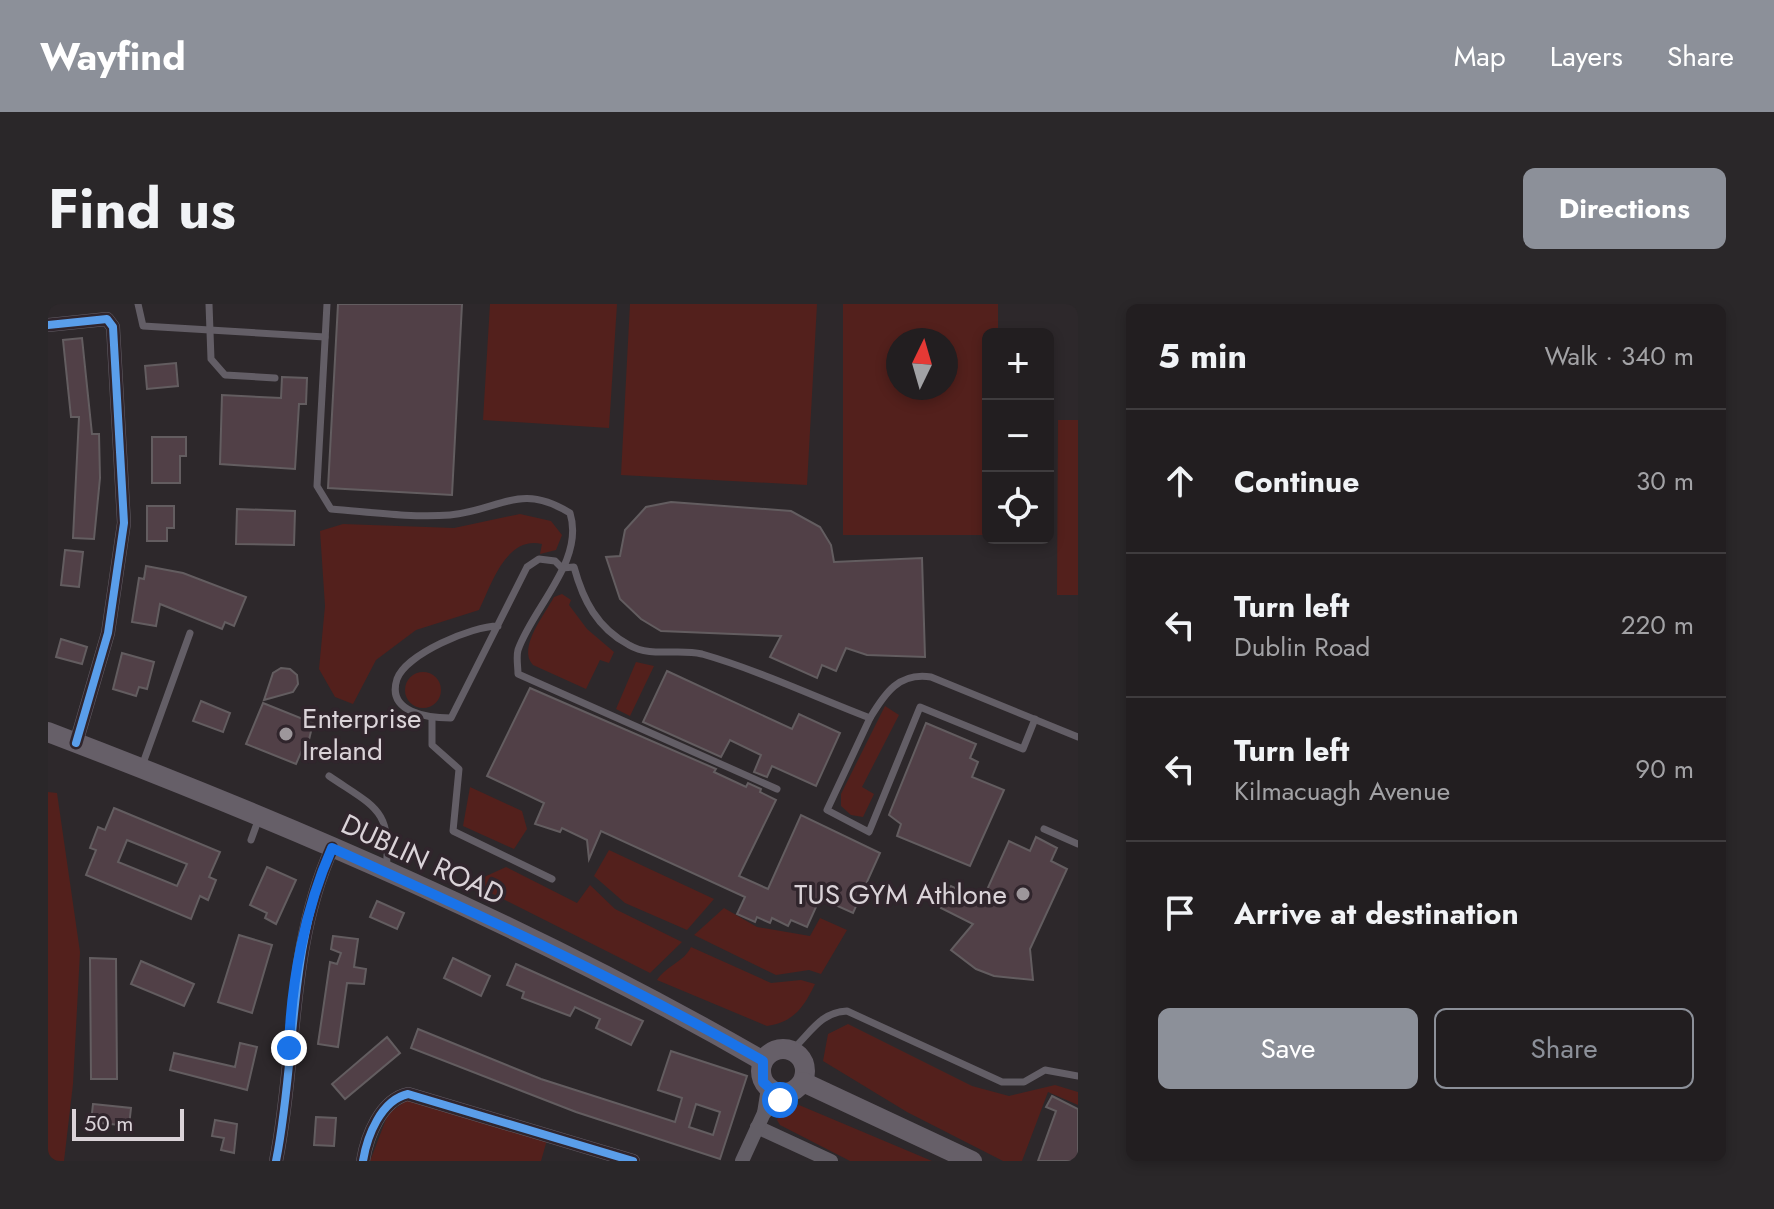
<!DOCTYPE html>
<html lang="en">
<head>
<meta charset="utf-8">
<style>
	:root { --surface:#221e20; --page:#2a2729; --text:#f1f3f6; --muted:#a2a2a5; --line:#3f3c3e; --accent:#8c9099 }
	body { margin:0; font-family:Jost,sans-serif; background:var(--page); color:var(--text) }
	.controls { position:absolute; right:24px; top:24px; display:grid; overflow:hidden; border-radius:12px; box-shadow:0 4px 12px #0003 }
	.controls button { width:72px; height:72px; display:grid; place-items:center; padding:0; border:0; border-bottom:2px solid var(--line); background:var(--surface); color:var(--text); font:40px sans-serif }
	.compass { position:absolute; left:838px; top:24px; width:72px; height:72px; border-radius:50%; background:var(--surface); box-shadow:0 4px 12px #0003; rotate:5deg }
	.scale { position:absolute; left:24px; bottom:20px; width:112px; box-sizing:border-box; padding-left:8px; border:4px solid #dad3d8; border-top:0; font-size:22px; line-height:28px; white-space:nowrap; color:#dad3d8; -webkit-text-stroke:6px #30252c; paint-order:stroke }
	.stop { position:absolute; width:24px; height:24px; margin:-18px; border:6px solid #1a73e8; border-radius:50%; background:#fff }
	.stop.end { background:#1a73e8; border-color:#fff; box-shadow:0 2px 8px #0008 }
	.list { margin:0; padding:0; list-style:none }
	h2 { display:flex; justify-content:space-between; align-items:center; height:104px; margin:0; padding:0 32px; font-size:34px }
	h2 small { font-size:26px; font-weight:400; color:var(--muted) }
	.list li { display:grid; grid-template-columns:52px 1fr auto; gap:24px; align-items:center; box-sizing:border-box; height:144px; padding:0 32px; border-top:2px solid var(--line) }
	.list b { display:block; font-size:30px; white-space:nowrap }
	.list p { margin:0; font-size:26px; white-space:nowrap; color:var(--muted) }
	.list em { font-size:26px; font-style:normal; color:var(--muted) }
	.actions { display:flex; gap:16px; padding:24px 32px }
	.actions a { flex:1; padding:18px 0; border:2px solid var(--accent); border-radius:12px; text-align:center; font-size:28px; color:var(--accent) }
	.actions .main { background:var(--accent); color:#fff }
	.icon { flex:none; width:44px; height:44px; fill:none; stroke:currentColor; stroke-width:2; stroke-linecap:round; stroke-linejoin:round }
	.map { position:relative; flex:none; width:1030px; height:857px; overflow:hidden; border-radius:12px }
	header { display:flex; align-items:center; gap:48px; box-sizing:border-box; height:112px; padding:0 40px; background:var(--accent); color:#fff }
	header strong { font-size:38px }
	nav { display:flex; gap:44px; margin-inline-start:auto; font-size:28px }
	.intro { display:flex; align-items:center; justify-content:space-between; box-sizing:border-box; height:192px; padding:0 48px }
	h1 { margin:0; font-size:56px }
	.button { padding:20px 36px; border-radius:12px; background:var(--accent); color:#fff; font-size:28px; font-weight:700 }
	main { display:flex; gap:48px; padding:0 48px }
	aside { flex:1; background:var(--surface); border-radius:12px; box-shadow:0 4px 12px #0003 }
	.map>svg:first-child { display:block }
	.green { fill:#53201c; fill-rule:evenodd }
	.building { fill:#514047; stroke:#635d60; stroke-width:2; fill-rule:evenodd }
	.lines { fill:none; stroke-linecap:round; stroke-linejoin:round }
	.lane { stroke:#635e66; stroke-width:7 }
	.street { stroke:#635e66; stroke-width:14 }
	.secondary { stroke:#665f68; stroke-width:20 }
	.cycleway-casing { stroke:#30252c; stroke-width:13 }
	.cycleway { stroke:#5a9eea; stroke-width:8 }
	.route { stroke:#1a73e8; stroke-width:10 }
	.poi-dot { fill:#9d979b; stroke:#30252c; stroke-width:3 }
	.labels { text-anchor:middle; stroke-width:7; stroke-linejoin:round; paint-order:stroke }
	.poi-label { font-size:28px; fill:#dad3d8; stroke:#30252c; text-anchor:start }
	.street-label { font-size:28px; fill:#dad3d8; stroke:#30252c }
</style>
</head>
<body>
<header>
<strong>Wayfind</strong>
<nav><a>Map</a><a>Layers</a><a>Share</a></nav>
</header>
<div class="intro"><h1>Find us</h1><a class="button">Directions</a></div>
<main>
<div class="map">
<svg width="1030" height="857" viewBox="0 0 1030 857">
	<rect width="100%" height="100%" fill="#2d282b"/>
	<g class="green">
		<polygon points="442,0 569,0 561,124 435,116"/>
		<polygon points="582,0 769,0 759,181 573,171"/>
		<path d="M 795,0 L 950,0 L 950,30 L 940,30 L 940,231 L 795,231 ZM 850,36 L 898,36 L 898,84 L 850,84 Z"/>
		<polygon points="1010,116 1030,116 1030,291 1009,291"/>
		<path d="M 472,210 L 503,217 L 514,231 L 508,246 L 492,250 L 494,240 C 458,232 444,279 431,306 L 368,326 L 328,356 L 305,400 L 287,393 L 271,365 L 277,302 L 272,227 L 295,220 L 406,224 Z"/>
		<path d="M 514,290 L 523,296 L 521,301 L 539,325 L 566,348 L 561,359 L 552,356 L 538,385 L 485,361 C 469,344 497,310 506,293 Z"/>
		<polygon points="588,358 606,362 582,412 568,405"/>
		<circle cx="375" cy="386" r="18"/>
		<polygon points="837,402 851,411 814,483 826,490 815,513 803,511 793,502 793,490"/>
		<polygon points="422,483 474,507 479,525 466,545 415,522"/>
		<polygon points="0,488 9,489 32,648 25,780 16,857 0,857"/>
		<polygon points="561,546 666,595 639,626 577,599 546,572"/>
		<polygon points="458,563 529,599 542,581 567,605 634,638 602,669 423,579"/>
		<polygon points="676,604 709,623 762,632 772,614 799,626 773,670 761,666 728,671 646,631"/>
		<path d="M 643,643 L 723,679 L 753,676 L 767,680 C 756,703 746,718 719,722 L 609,676 C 619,661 636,658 643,643 Z"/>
		<polygon points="800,720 924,782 961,792 1007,781 1030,788 1030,801 1000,788 974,857 955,857 859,808 775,757 780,730"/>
		<polygon points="359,796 499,836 493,857 322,857 340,810"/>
		<polygon points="751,801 884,857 802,857 732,821 729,816 733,808"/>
	</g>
	<g class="building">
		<polygon points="290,0 414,0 404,191 280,184"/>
		<polygon points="34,34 44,130 51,130 52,174 46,235 25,234 31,113 23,113 15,36"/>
		<polygon points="128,59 130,82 99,85 97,62"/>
		<polygon points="234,73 259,74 258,100 251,100 247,165 172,160 174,91 233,94"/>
		<polygon points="104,133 138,133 138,152 132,152 132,179 104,179"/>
		<polygon points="623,198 743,207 772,223 783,241 786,258 874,254 877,353 819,351 798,344 788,367 774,361 769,374 722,353 733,332 613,327 593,315 572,295 558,253 572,252 577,226 598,203"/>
		<polygon points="99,202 126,202 126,224 119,224 119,237 99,237"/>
		<polygon points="189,205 247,207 246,241 188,240"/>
		<polygon points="17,246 35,248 31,283 13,281"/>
		<polygon points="98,262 135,269 198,293 186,322 177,318 174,325 112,300 108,322 84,318 91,274 96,275"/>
		<polygon points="13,335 39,343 34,360 8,353"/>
		<polygon points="74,349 106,358 99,385 91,383 88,392 65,385"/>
		<polygon points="233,364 242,365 249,371 250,380 245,388 216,396 225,369"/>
		<polygon points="619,367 744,425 751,410 792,429 768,482 724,462 719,473 706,468 713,451 682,436 673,453 595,418"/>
		<polygon points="482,384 668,465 666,468 698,483 700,479 713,485 712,488 728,496 691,572 720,585 753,511 832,549 805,609 772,594 759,623 743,616 740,622 724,614 722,619 709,613 707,618 689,610 697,593 553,527 541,555 539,536 514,524 512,528 487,520 496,499 439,472"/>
		<polygon points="153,397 182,409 175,428 145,417"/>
		<polygon points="215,399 265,419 258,448 254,446 248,460 198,440"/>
		<polygon points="878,419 928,440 922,454 930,458 924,473 956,486 922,562 849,532 853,520 841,511"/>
		<path d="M 66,504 L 172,548 L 161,573 L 168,576 L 160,596 L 152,592 L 143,615 L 38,571 L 48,546 L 42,544 L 50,523 L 57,526 ZM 79,536 L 139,560 L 129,582 L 70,558 Z"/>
		<polygon points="988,533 1009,544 1003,557 1019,565 982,645 985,676 946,672 928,665 903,646 925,620 893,604 903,582 934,597 961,537 982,547"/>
		<polygon points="219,563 248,576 228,620 217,614 219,609 202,601"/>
		<polygon points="329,597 356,609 349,625 322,613"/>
		<polygon points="191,631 224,641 204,709 170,698"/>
		<polygon points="285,632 310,635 306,663 318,665 316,680 299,679 290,743 270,740 282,658 289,660 293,649 283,645"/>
		<polygon points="42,654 68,655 69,775 43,775"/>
		<polygon points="405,654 442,672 433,692 396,674"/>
		<polygon points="93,657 146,680 136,702 83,680"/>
		<polygon points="468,660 595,717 583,741 548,724 552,715 527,703 522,712 474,694 476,688 459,681"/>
		<path d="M 370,725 L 493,775 L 627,818 L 634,794 L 610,786 L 623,747 L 699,772 L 672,855 L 528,808 L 363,744 ZM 648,800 L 672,808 L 665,831 L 641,823 Z"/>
		<polygon points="339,733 352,749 297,795 284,780"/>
		<polygon points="192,739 209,743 199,786 122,766 126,749 187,763"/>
		<polygon points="1004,792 1030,805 1030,857 990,857 1008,807 998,803"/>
		<polygon points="45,800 83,804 81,822 43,818"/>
		<polygon points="268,813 288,814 286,842 266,841"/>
		<polygon points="167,816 189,820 186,849 173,846 176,834 164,832"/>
	</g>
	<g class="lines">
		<g class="lane">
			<polyline points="90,0 95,22 277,33"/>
			<polyline points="161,0 163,55 177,71 227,74"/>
			<path d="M 279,0 L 269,182 L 283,205 C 322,208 363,214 402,211 C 453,206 471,178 522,209 C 537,257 485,303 470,346 C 468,353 470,363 470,370 L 729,485"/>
			<path d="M 450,322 C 424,322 358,350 349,375 C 338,409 381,414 403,414 L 479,263 L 491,255 L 507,257 L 514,264 L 526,263 C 535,296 549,324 581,341 C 603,354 630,344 654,350 C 710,366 767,393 822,414 C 837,389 851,368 883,373 L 1030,433"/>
			<polyline points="384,414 384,441 411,465 405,527 504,575"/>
			<polyline points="822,414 779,506 821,528 872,403 975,445 987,415"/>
			<polyline points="94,462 142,329"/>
			<path d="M 281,472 C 328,504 344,505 338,566"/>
			<polyline points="996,525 1030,540"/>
			<polyline points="203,536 211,514"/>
			<path d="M 743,747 C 762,730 772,708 799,707 L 954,778 L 976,778 L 997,766 L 1030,772"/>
		</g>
		<g class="street">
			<polyline points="0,21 59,15 65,23 76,219 60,329 28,439"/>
			<polyline points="716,809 739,789"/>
			<polyline points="709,823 783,857"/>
			<path d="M 228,857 C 249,753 239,644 284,544"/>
			<path d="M 315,857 C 319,832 333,796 360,790 L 585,857"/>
			<polyline points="694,857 716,809 720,784"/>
		</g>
		<g class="secondary">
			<path d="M 0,428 C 244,521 488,626 715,757"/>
			<circle cx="735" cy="767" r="22"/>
			<polyline points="755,778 924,857"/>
		</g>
		<g class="cycleway-casing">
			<g id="cycleway">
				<polyline points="0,21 59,15 65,23 76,219 60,329 28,439"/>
				<path d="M 228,857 C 249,753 239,644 284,544"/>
				<path d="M 315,857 C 319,832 333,796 360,790 L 585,857"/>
			</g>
		</g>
		<use href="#cycleway" class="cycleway"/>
	</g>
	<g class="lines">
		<path class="route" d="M 241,744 C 243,678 257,605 284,544 C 430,610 576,677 715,757 L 715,778 L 726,788 L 739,789 L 732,796"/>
	</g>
	<g class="poi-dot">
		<circle cx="238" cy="430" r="8"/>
		<circle cx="975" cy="590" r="8"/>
	</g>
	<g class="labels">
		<g class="poi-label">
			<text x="254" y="424">Enterprise<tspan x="254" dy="32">Ireland</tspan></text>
			<text x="959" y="600" text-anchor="end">TUS GYM Athlone</text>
		</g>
		<g class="street-label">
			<text transform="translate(375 555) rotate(25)" y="10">DUBLIN ROAD</text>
		</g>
	</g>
</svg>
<div class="controls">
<button>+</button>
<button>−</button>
<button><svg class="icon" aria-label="locate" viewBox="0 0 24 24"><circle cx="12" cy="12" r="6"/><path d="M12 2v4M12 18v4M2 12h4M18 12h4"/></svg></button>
</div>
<svg class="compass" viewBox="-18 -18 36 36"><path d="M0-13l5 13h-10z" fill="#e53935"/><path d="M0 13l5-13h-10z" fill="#a2a2a5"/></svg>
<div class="scale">50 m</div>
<div class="stop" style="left:732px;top:796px"></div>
<div class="stop end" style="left:241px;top:744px"></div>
</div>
<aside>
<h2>5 min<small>Walk · 340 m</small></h2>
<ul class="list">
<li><svg class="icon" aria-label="ahead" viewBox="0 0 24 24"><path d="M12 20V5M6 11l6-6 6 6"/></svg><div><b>Continue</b></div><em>30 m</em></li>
<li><svg class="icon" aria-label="left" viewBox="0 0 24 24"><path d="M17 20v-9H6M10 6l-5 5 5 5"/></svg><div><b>Turn left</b><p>Dublin Road</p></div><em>220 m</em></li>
<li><svg class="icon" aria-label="left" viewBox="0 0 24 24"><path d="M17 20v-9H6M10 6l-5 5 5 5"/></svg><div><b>Turn left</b><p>Kilmacuagh Avenue</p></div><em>90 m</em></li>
<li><svg class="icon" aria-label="arrive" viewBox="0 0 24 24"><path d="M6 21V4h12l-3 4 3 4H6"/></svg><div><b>Arrive at destination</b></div></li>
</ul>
<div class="actions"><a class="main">Save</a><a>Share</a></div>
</aside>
</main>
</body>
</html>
